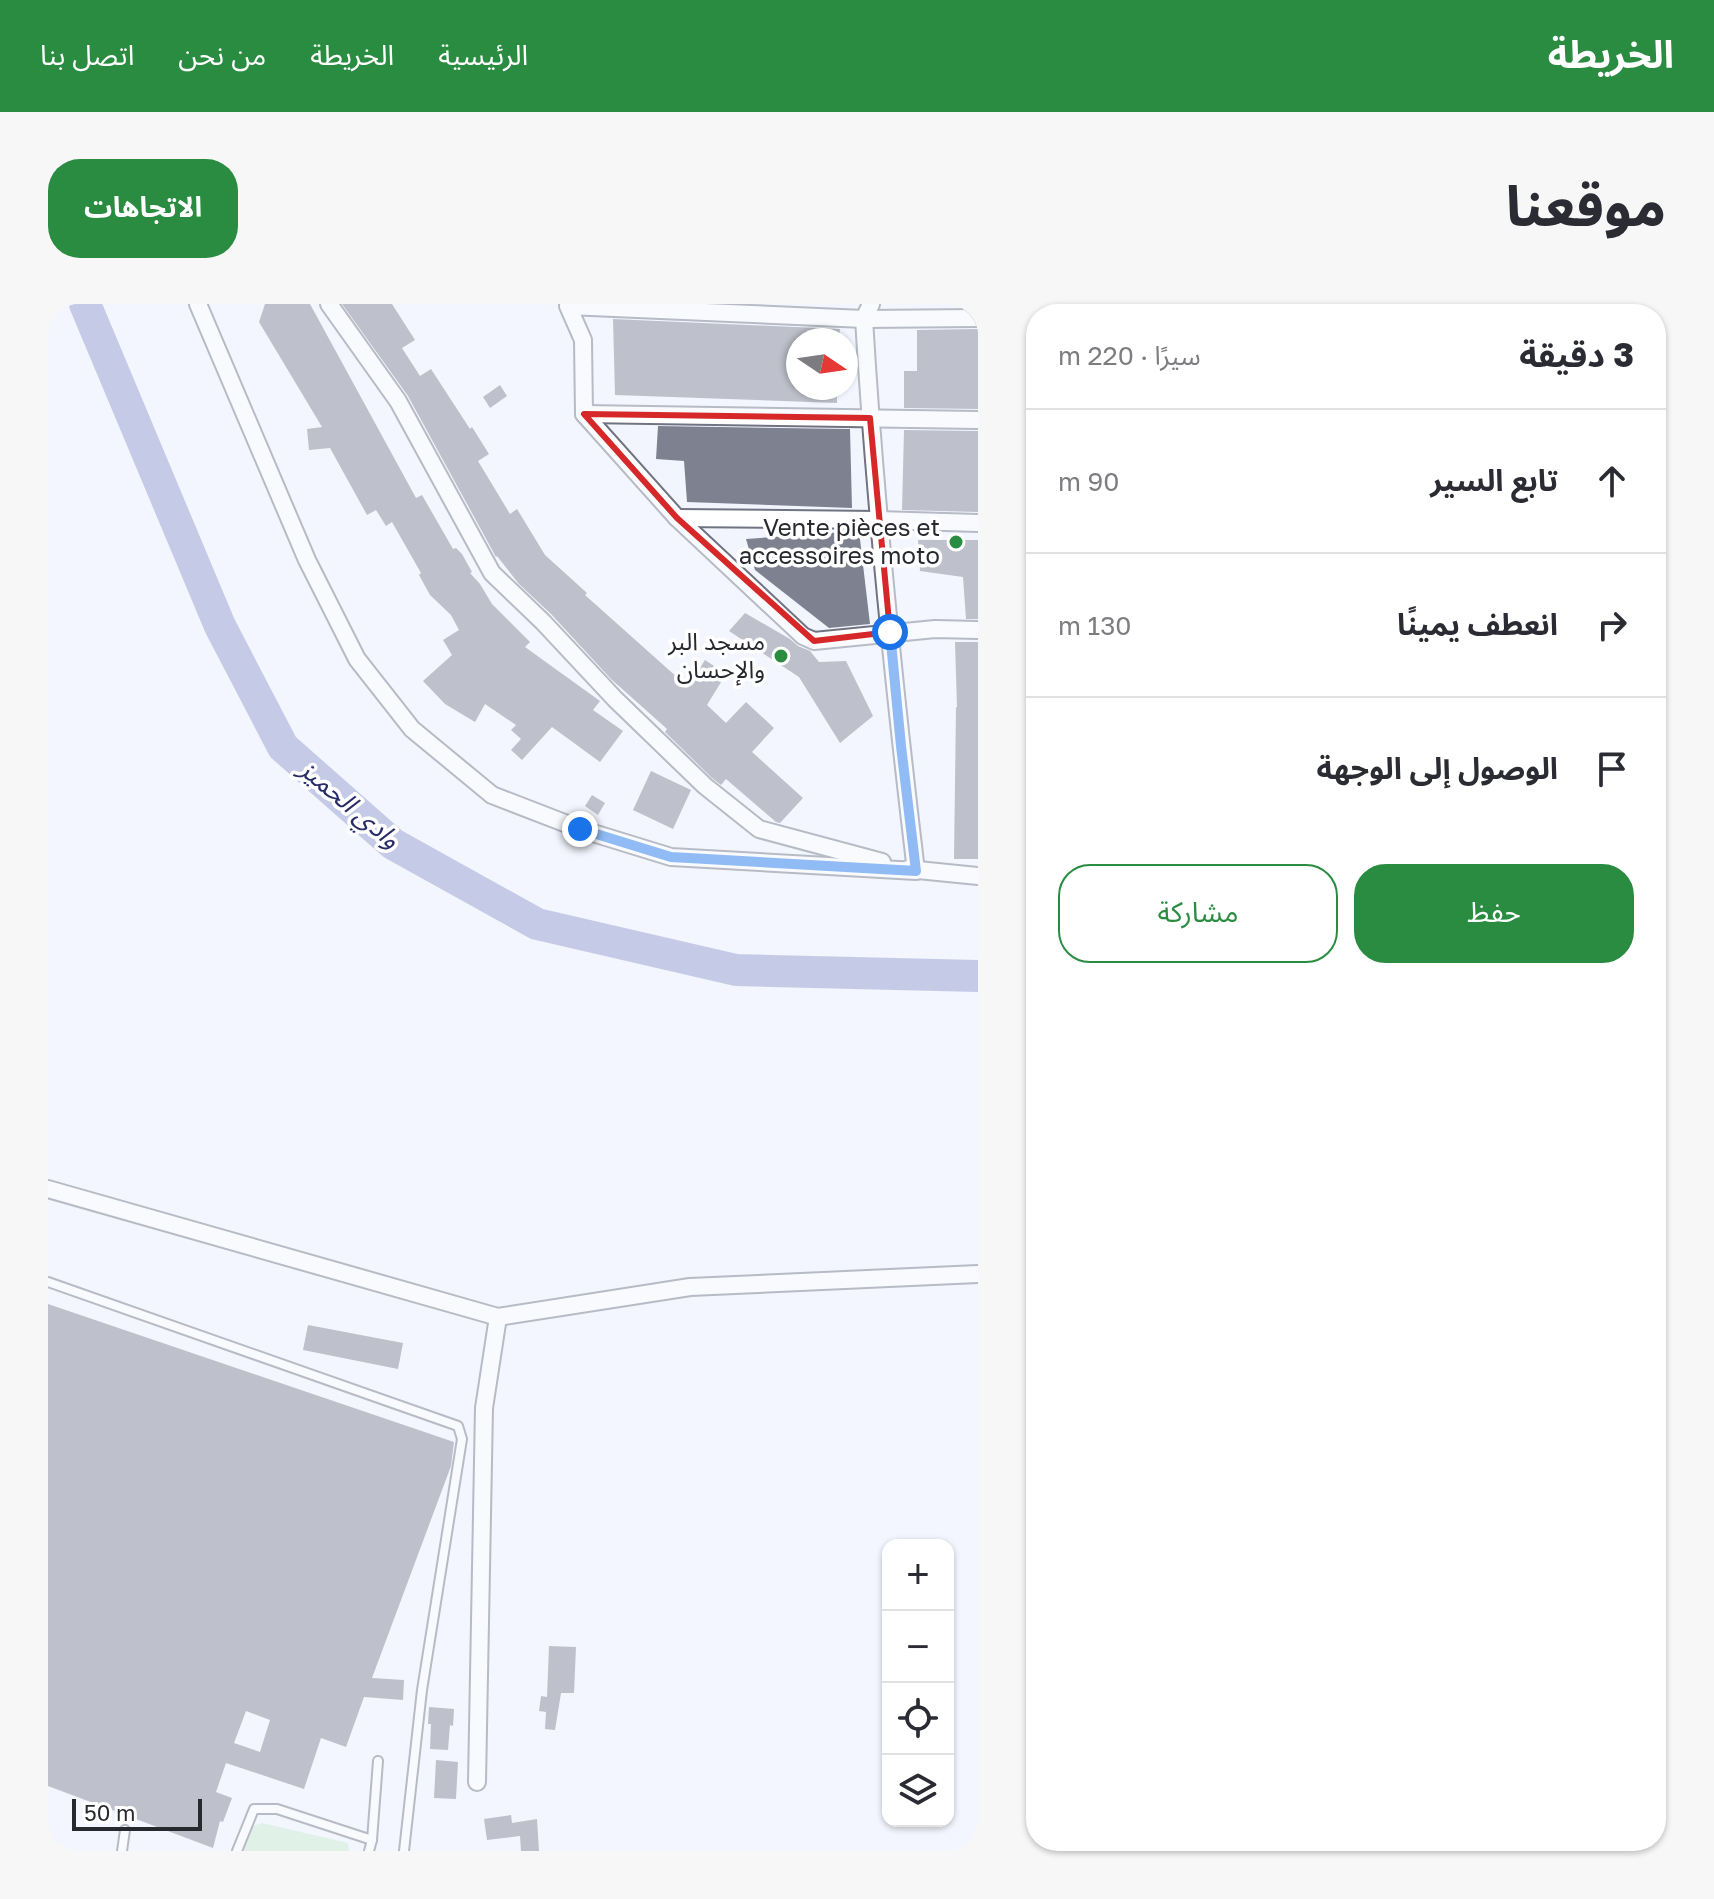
<!DOCTYPE html>
<html lang="ar">
<head>
<meta charset="utf-8">
<style>
	:root { --surface:#fff; --page:#f7f7f7; --text:#2b2b33; --muted:#7c7c81; --line:#e1e1e2; --accent:#298c41 }
	body { margin:0; font-family:"Golos Text","Noto Sans Arabic",sans-serif; background:var(--page); color:var(--text); direction:rtl }
	.controls { position:absolute; right:24px; bottom:24px; display:grid; overflow:hidden; border-radius:16px; box-shadow:0 2px 6px #0004 }
	.controls button { width:72px; height:72px; display:grid; place-items:center; padding:0; border:0; border-bottom:2px solid var(--line); background:var(--surface); color:var(--text); font:40px sans-serif }
	.compass { position:absolute; left:738px; top:24px; width:72px; height:72px; border-radius:50%; background:var(--surface); box-shadow:0 2px 6px #0004; rotate:103deg }
	.scale { position:absolute; left:24px; bottom:20px; width:130px; box-sizing:border-box; padding-left:8px; border:4px solid #27292e; border-top:0; font-size:22px; line-height:28px; white-space:nowrap; color:#27292e; -webkit-text-stroke:6px #fff; paint-order:stroke }
	.stop { position:absolute; width:24px; height:24px; margin:-18px; border:6px solid #1a73e8; border-radius:50%; background:#fff }
	.stop.end { background:#1a73e8; border-color:#fff; box-shadow:0 2px 8px #0008 }
	.list { margin:0; padding:0; list-style:none }
	h2 { display:flex; justify-content:space-between; align-items:center; height:104px; margin:0; padding:0 32px; font-size:34px }
	h2 small { font-size:26px; font-weight:400; color:var(--muted) }
	.list li { display:grid; grid-template-columns:52px 1fr auto; gap:24px; align-items:center; box-sizing:border-box; height:144px; padding:0 32px; border-top:2px solid var(--line) }
	.list b { display:block; font-size:30px; white-space:nowrap }
	.list em { font-size:26px; font-style:normal; color:var(--muted) }
	.actions { display:flex; gap:16px; padding:24px 32px }
	.actions a { flex:1; padding:18px 0; border:2px solid var(--accent); border-radius:32px; text-align:center; font-size:28px; color:var(--accent) }
	.actions .main { background:var(--accent); color:#fff }
	.icon { flex:none; width:44px; height:44px; fill:none; stroke:currentColor; stroke-width:2; stroke-linecap:round; stroke-linejoin:round }
	.map { position:relative; flex:none; width:930px; height:1547px; overflow:hidden; direction:ltr; border-radius:32px }
	header { display:flex; align-items:center; gap:48px; box-sizing:border-box; height:112px; padding:0 40px; background:var(--accent); color:#fff }
	header strong { font-size:38px }
	nav { display:flex; gap:44px; margin-inline-start:auto; font-size:28px }
	.intro { display:flex; align-items:center; justify-content:space-between; box-sizing:border-box; height:192px; padding:0 48px }
	h1 { margin:0; font-size:56px }
	.button { padding:20px 36px; border-radius:32px; background:var(--accent); color:#fff; font-size:28px; font-weight:700 }
	main { display:flex; gap:48px; padding:0 48px }
	aside { flex:1; background:var(--surface); border-radius:32px; box-shadow:0 2px 6px #0004 }
	.map>svg:first-child { display:block }
	.garden { fill:#c9eccc }
	.lines { fill:none; stroke-linecap:round; stroke-linejoin:round }
	.river { stroke:#8f98c9; stroke-width:32 }
	.building { fill:#7e818f; fill-rule:evenodd }
	.service-casing { stroke:#707381; stroke-width:12 }
	.minor-casing { stroke:#707381; stroke-width:20 }
	.service { stroke:#fff; stroke-width:8 }
	.minor { stroke:#fff; stroke-width:16 }
	.route { stroke:#1a73e8; stroke-width:10 }
	.marked { fill:none; stroke:#d62828; stroke-width:6; stroke-linejoin:round }
	.poi-dot { fill:#298c41; stroke:#fff; stroke-width:3 }
	.labels { text-anchor:middle; stroke-width:7; stroke-linejoin:round; paint-order:stroke }
	.poi-label { font-size:24px; fill:#27292e; stroke:#fff; text-anchor:end }
	.water-label { font-size:26px; font-style:italic; fill:#272c67; stroke:#fff }
</style>
</head>
<body>
<header>
<strong>الخريطة</strong>
<nav><a>الرئيسية</a><a>الخريطة</a><a>من نحن</a><a>اتصل بنا</a></nav>
</header>
<div class="intro"><h1>موقعنا</h1><a class="button">الاتجاهات</a></div>
<main>
<aside>
<h2>3 دقيقة<small>سيرًا · 220 m</small></h2>
<ul class="list">
<li><svg class="icon" aria-label="ahead" viewBox="0 0 24 24"><path d="M12 20V5M6 11l6-6 6 6"/></svg><div><b>تابع السير</b></div><em>90 m</em></li>
<li><svg class="icon" aria-label="right" viewBox="0 0 24 24"><path d="M7 20v-9h11M14 6l5 5-5 5"/></svg><div><b>انعطف يمينًا</b></div><em>130 m</em></li>
<li><svg class="icon" aria-label="arrive" viewBox="0 0 24 24"><path d="M6 21V4h12l-3 4 3 4H6"/></svg><div><b>الوصول إلى الوجهة</b></div></li>
</ul>
<div class="actions"><a class="main">حفظ</a><a>مشاركة</a></div>
</aside>
<div class="map">
<svg width="930" height="1547" viewBox="0 0 930 1547">
	<rect width="100%" height="100%" fill="#f3f5fe"/>
	<polygon class="garden" points="214,1519 300,1539 301,1547 195,1547 205,1522"/>
	<g class="lines">
		<polyline class="river" points="37,0 172,322 235,443 345,540 489,620 688,666 930,672"/>
	</g>
	<g class="building">
		<polygon points="217,0 262,0 368,194 374,191 405,245 408,244 414,250 424,268 422,269 432,280 444,300 482,338 477,343 552,397 545,406 575,427 552,458 504,423 474,456 463,446 473,435 463,426 468,421 437,400 427,418 397,400 375,377 404,351 395,336 411,326 403,311 382,291 371,271 373,269 344,218 338,222 328,206 319,211 282,144 261,146 259,125 274,123 211,18"/>
		<polygon points="294,0 344,0 367,36 354,44 372,72 383,65 422,125 424,123 441,150 430,157 462,210 469,205 497,251 539,289 537,291 640,383 657,356 678,370 659,401 678,419 698,398 726,424 704,448 755,494 732,519 728,518 678,475 673,481 664,474 617,428 619,425 563,375 503,310 471,280 449,252 448,253 360,92"/>
		<polygon points="565,15 792,25 791,36 750,36 750,84 789,84 789,99 567,91"/>
		<polygon points="930,25 930,105 856,104 856,67 869,67 869,26"/>
		<polygon points="452,81 459,92 442,104 435,93"/>
		<polygon points="610,122 802,125 804,204 639,198 636,157 608,155"/>
		<polygon points="856,126 930,127 930,208 854,206"/>
		<polygon points="811,227 822,320 781,324 707,266 698,235"/>
		<polygon points="870,236 930,236 930,315 918,315 915,273 872,267"/>
		<polygon points="697,309 742,335 750,342 762,347 771,358 798,357 825,412 792,439 751,373 681,327"/>
		<polygon points="907,338 930,338 930,555 906,555 908,403 909,403"/>
		<polygon points="603,467 643,486 625,525 585,506"/>
		<polygon points="544,491 557,499 550,511 537,502"/>
		<path d="M 0,1000 L 406,1138 L 403,1162 L 324,1374 L 356,1376 L 355,1396 L 316,1393 L 298,1443 L 273,1434 L 256,1485 L 178,1459 L 168,1488 L 184,1494 L 175,1518 L 172,1517 L 165,1544 L 0,1482 ZM 198,1407 L 222,1416 L 212,1448 L 186,1439 Z"/>
		<polygon points="260,1021 355,1039 350,1065 255,1046"/>
		<polygon points="501,1342 528,1343 526,1389 513,1389 507,1426 497,1425 498,1408 491,1407 493,1392 499,1393"/>
		<polygon points="381,1403 406,1405 405,1422 402,1421 400,1446 382,1445 383,1420 380,1420"/>
		<polygon points="388,1456 410,1458 408,1495 386,1494"/>
		<polygon points="463,1511 464,1519 489,1515 491,1547 473,1547 472,1532 439,1536 436,1515"/>
	</g>
	<g class="lines">
		<g class="service-casing">
			<g id="service">
				<polyline points="0,978 410,1122 414,1135 374,1386 356,1547"/>
				<polyline points="324,1536 330,1457"/>
				<polyline points="74,1547 77,1526"/>
				<polyline points="189,1547 206,1505 229,1505 324,1536 321,1547"/>
			</g>
		</g>
		<g class="minor-casing">
			<g id="minor">
				<path d="M 150,0 L 259,256 L 309,355 L 364,425 L 444,491 L 532,525 L 623,553 L 868,567 C 846,384 827,199 816,15 L 823,0"/>
				<polyline points="281,0 350,97 444,269 495,318 567,395 657,482 711,525 834,558"/>
				<polyline points="930,14 816,15 520,2 535,36 536,110 629,214 755,332 766,337 887,325 930,326"/>
				<polyline points="536,110 930,116"/>
				<polyline points="629,214 830,216 930,219"/>
				<polyline points="860,565 930,572"/>
				<polyline points="0,885 450,1013 642,983 930,970"/>
				<polyline points="429,1478 436,1104 450,1013"/>
			</g>
		</g>
		<use href="#service" class="service"/>
		<use href="#minor" class="minor"/>
	</g>
	<g class="lines">
		<polyline class="route" points="532,525 623,553 868,567 853,442 842,328"/>
	</g>
	<path d="M0 0H930V1547H0ZM 536,110 L 822,114 L 842,328 L 766,337 L 629,214 Z" fill="#f3f5fe" fill-opacity=".55" fill-rule="evenodd"/>
	<path class="marked" d="M 536,110 L 822,114 L 842,328 L 766,337 L 629,214 Z"/>
	<g class="poi-dot">
		<circle cx="908" cy="238" r="8"/>
		<circle cx="733" cy="352" r="8"/>
	</g>
	<g class="labels">
		<g class="poi-label">
			<text x="892" y="232">Vente pièces et<tspan x="892" dy="28">accessoires moto</tspan></text>
			<text x="717" y="346">مسجد البر<tspan x="717" dy="28">والإحسان</tspan></text>
		</g>
		<g class="water-label">
			<text transform="translate(302 500) rotate(40)" y="9">وادي الحميز</text>
		</g>
	</g>
</svg>
<div class="controls">
<button>+</button>
<button>−</button>
<button><svg class="icon" aria-label="locate" viewBox="0 0 24 24"><circle cx="12" cy="12" r="6"/><path d="M12 2v4M12 18v4M2 12h4M18 12h4"/></svg></button>
<button><svg class="icon" aria-label="layers" viewBox="0 0 24 24"><path d="M12 4l9 5-9 5-9-5zM3 14l9 5 9-5"/></svg></button>
</div>
<svg class="compass" viewBox="-18 -18 36 36"><path d="M0-13l5 13h-10z" fill="#e53935"/><path d="M0 13l5-13h-10z" fill="#7c7c81"/></svg>
<div class="scale">50 m</div>
<div class="stop" style="left:842px;top:328px"></div>
<div class="stop end" style="left:532px;top:525px"></div>
</div>
</main>
</body>
</html>
